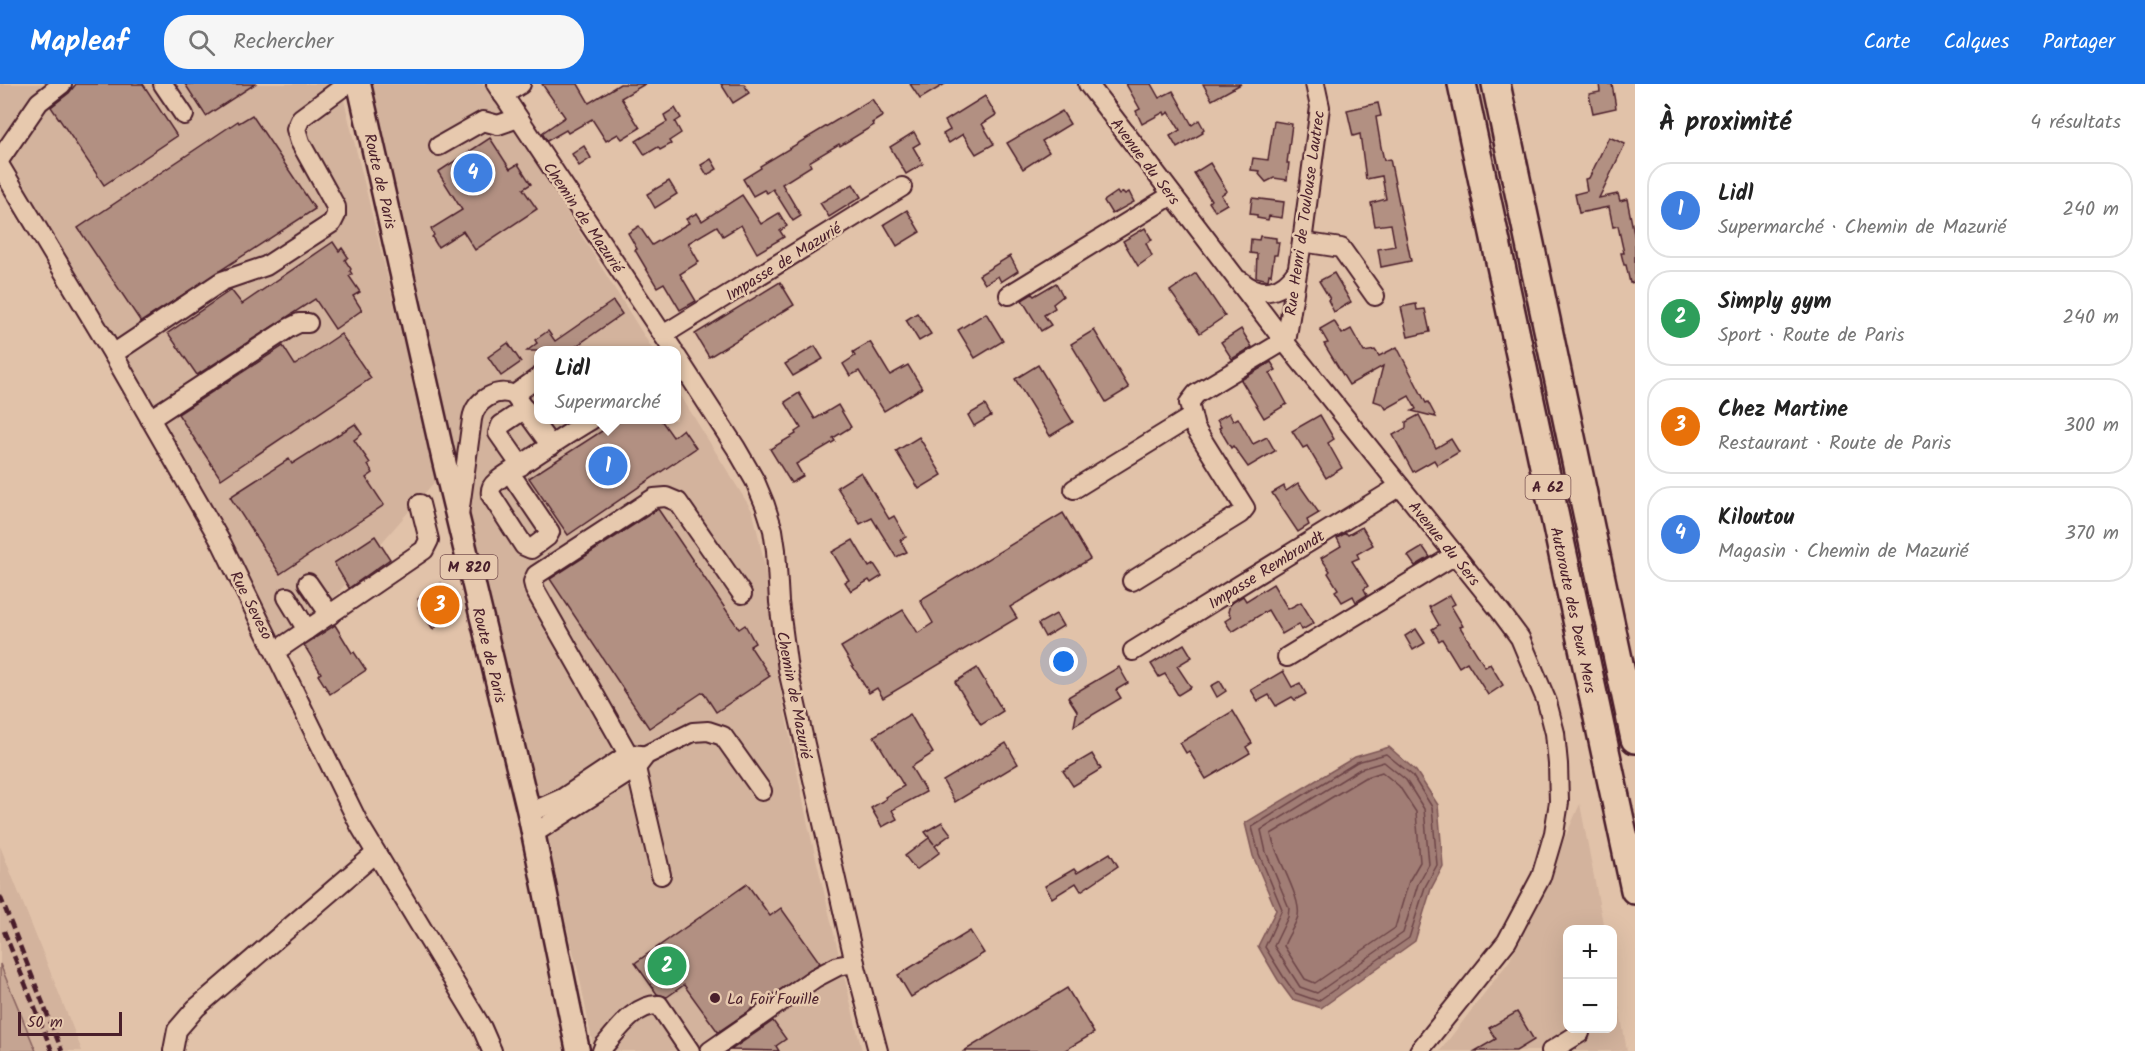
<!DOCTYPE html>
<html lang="fr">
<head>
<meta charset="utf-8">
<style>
	:root { --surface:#fff; --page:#f6f6f6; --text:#222; --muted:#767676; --line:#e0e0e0; --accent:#1a73e8 }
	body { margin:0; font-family:Kalam,sans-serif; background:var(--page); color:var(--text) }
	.controls { position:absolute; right:18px; bottom:18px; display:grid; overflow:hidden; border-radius:12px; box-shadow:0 6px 24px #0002 }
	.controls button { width:54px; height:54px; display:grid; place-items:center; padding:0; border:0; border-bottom:2px solid var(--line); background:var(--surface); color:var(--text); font:30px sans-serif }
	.scale { position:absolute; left:18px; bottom:15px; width:104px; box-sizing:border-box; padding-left:6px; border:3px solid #4a1f2b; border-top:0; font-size:16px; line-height:21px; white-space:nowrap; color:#4a1f2b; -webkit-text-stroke:4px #e7c9ae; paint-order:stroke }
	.you { position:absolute; left:1064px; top:578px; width:21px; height:21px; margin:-15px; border:4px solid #fff; border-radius:50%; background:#1a73e8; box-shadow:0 0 0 9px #1a73e833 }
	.badge { display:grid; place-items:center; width:39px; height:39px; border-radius:50%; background:var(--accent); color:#fff; font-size:20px; font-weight:700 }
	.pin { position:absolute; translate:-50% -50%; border:3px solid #fff; box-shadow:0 2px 6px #0006 }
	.popup { position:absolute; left:534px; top:262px; width:147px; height:78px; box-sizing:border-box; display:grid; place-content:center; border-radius:12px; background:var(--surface); filter:drop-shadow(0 2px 4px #0005); font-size:20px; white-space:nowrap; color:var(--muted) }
	.popup b { font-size:22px; color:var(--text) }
	.popup::after { content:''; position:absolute; left:50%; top:100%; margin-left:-12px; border:12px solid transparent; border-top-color:var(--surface) }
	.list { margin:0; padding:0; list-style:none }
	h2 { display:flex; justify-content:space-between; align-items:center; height:78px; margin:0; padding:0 24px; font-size:26px }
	h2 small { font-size:20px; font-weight:400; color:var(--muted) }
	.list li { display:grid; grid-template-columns:39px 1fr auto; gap:18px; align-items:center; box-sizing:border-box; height:96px; margin:0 12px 12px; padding:0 12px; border:2px solid var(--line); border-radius:24px }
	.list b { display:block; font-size:22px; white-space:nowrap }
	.list p { margin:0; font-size:20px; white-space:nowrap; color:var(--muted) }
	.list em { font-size:20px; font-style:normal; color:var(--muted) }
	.icon { flex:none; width:33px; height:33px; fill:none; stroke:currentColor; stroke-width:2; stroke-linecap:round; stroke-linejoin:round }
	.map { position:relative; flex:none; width:1635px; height:967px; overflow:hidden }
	header { display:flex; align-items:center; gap:36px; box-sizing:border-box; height:84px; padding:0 30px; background:var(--accent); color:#fff }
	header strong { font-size:28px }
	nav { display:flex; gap:33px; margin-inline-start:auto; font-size:21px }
	.search { width:420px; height:54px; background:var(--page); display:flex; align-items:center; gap:15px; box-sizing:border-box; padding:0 21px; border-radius:24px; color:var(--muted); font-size:22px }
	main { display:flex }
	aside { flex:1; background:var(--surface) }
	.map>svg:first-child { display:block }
	.built { fill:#d3b39d }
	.green { fill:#c5a492; stroke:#88625e; stroke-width:1.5 }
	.water { fill:#a17d74; stroke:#7e5757; stroke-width:1.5 }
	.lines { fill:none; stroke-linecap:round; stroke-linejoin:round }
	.shore { stroke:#6d4548; stroke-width:1.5 }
	.building { fill:#b29082; stroke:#4a1f2b; stroke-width:1.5 }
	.minor-casing { stroke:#4a1f2b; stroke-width:22 }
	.major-casing { stroke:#4a1f2b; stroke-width:27 }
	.highway-casing { stroke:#4a1f2b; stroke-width:32 }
	.minor { stroke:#e7c9ae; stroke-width:18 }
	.major { stroke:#e7c9ae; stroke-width:22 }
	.highway { stroke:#e7c9ae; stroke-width:27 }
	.rail { stroke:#4a1f2b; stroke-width:4.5; stroke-dasharray:9 4.5; stroke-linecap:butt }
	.poi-dot { fill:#4a1f2b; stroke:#e7c9ae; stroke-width:2 }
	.labels { text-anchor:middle; stroke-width:5; stroke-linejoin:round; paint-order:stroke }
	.shield { fill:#e7c9ae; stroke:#795252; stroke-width:1.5 }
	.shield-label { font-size:15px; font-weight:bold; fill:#4a1f2b }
	.street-label { font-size:16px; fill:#4a1f2b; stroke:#e7c9ae }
	.poi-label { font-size:16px; fill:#4a1f2b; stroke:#e7c9ae; text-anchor:start }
</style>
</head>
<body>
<header>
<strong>Mapleaf</strong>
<div class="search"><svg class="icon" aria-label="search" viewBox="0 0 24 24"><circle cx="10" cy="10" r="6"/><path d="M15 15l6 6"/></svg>Rechercher</div>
<nav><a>Carte</a><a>Calques</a><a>Partager</a></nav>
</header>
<main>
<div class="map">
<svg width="1635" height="967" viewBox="0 0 1635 967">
	<rect width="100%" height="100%" fill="#e1c2a9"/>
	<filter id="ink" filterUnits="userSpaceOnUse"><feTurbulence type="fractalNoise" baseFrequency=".0167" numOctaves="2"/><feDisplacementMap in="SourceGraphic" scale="12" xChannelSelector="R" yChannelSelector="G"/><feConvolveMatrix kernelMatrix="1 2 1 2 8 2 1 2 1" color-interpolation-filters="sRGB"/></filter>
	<g filter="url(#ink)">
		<g class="built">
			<polygon points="0,0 340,0 437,395 283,572 206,410 0,74"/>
			<polygon points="373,0 487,0 653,266 539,266 539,336 677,336 677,306 753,428 764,478 777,589 808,741 862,967 594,967 580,895 488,525 416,211"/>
			<polygon points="1580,720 1604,845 1568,846 1568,944 1612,944 1613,889 1627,967 1440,967 1510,876"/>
			<polygon points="0,762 82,967 36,967 0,880"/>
		</g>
		<polygon class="green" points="0,880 36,967 0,967"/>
		<polygon class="water" points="1389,663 1416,687 1438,721 1443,782 1431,805 1415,857 1321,924 1292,915 1278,896 1258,862 1276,826 1253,772 1245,739 1355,673"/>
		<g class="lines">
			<g class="shore">
				<polygon points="1386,670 1412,691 1432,723 1437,781 1425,803 1409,854 1318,917 1295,909 1283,892 1265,863 1282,825 1259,770 1252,743 1357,678"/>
				<polygon points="1384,678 1406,696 1424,725 1429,780 1418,800 1403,849 1317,909 1300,903 1274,862 1288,833 1289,824 1266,768 1261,746 1360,685"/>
				<path d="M 1382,688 L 1399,702 L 1416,728 L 1420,778 L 1409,797 L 1395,844 L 1315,899 L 1305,895 L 1284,862 C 1287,852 1295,843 1298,832 C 1302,814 1275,772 1271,750 L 1364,694 Z"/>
			</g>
		</g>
		<g class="building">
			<polygon points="76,0 143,0 177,52 104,101 51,23 69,9"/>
			<polygon points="185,0 255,0 206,32"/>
			<polygon points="542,0 578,0 589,19 620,0 645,0 621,14 640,44 622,55 618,50 606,57 592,35 568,49 566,46 547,57 542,49 565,33"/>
			<polygon points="721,0 744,0 749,9 733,19"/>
			<polygon points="910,0 945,0 920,15"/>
			<polygon points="1126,0 1151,0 1159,14 1173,7 1192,41 1199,36 1204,45 1202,47 1203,49 1177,64 1170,52 1180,46 1169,28 1165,31 1164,28 1142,40 1136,27 1140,25"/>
			<polygon points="1203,0 1241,0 1212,16"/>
			<polygon points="1599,0 1612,0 1616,24 1593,29 1589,10 1600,8"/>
			<polygon points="985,12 996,31 982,40 994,60 976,70 963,50 949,59 943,50 950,46 945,37"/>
			<polygon points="872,15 883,32 872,39 874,41 840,62 839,60 809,78 811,82 782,100 801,132 793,137 773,105 767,109 764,106 753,112 743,95 761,84 760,82"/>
			<polygon points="1378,19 1381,32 1376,33 1381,63 1384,76 1390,75 1411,177 1381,183 1378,165 1395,162 1391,140 1375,142 1371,119 1386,115 1382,92 1366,95 1360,50 1353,52 1347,26"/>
			<polygon points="675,24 681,34 675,38 681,49 669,57 671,60 660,66 658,63 645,71 636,57 667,38 664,31"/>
			<polygon points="1062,27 1070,40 1042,57 1049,68 1023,85 1007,59"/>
			<polygon points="252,31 315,125 141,238 78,144 238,37 239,39"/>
			<polygon points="1274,37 1292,40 1287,79 1289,79 1287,96 1274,94 1266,98 1259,90 1260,87 1251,86 1253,74 1268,76"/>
			<polygon points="914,48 920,59 913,63 923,80 906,90 890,63"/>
			<polygon points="1609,53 1625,60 1599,114 1618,110 1620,117 1627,115 1635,155 1635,198 1630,199 1626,181 1624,181 1621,169 1624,169 1618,142 1613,143 1609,123 1579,129 1575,110 1587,107 1585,95 1589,94"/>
			<polygon points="490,54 510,85 518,80 531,100 523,105 537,125 475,166 463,147 438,163 432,153 434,151 431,145 462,126 438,88"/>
			<polygon points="584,62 591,74 579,82 572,70"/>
			<polygon points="711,75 717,85 707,91 701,81"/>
			<polygon points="1210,79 1227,107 1221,111 1227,120 1215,127 1209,118 1211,116 1194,89"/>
			<polygon points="669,97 677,110 655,124 647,110"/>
			<polygon points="853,100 861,113 829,133 820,119"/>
			<polygon points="1117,108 1119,111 1123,108 1125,110 1129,108 1134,118 1112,130 1104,117"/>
			<polygon points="742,111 761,140 779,129 787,142 780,147 784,153 757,169 741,141 723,152 717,142 688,159 699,178 680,190 696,217 680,226 664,199 657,203 635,166 637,165 628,149 639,142 652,161 689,139 686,135 697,129 702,137"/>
			<polygon points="1252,114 1284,118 1282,134 1269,132 1268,136 1257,134 1257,131 1250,130"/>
			<polygon points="907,126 920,148 897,162 884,140"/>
			<polygon points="1145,144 1152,156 1146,159 1152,172 1138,182 1123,157"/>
			<polygon points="1260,152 1276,154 1276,158 1279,158 1277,171 1274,171 1271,191 1269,190 1268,196 1256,193 1257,170 1250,169 1251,155 1259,156"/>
			<polygon points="333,158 339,167 342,164 348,173 345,176 351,185 350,187 352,190 349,192 360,208 353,212 362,226 335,245 315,215 197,291 168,249 231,206 242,220"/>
			<polygon points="1010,172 1018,187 1001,198 998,192 985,200 979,191"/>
			<polygon points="1196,189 1225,232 1200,249 1170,207"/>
			<polygon points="1334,189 1351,218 1334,228 1328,216 1330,215 1319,197"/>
			<polygon points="780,198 794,221 709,273 695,250"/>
			<polygon points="1056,199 1063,212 1053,220 1055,224 1044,231 1051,241 1041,247 1022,216 1032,210 1034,212"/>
			<polygon points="613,217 622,230 569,267 527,267 537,259 535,256 548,247 555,257"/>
			<polygon points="1416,220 1417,226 1425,225 1430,248 1408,253 1401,223"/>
			<polygon points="917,229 931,250 919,257 906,236"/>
			<polygon points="986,229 1003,257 975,274 958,246"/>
			<polygon points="1334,237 1342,250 1351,245 1364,268 1375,266 1379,272 1397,263 1426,319 1428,318 1436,333 1412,327 1416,325 1409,312 1386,325 1383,320 1374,317 1383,282 1349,301 1324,260 1328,259 1320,245"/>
			<polygon points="1241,245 1252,263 1232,275 1221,258"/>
			<polygon points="1094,246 1129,304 1106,318 1071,260"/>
			<polygon points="341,250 371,294 221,395 178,330 283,262 295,281"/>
			<polygon points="870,258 890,291 908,281 922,304 884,327 859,287 850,292 843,280 855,272 853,268"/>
			<polygon points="508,259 521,278 501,292 488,273"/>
			<polygon points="815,262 823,275 793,292 785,280"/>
			<polygon points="1271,278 1276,286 1270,289 1287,320 1264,334 1241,296"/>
			<polygon points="1038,281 1073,338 1050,352 1015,295"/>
			<polygon points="799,309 815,335 838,321 851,343 833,354 835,357 796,380 803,392 791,399 770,365 796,350 795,348 801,344 785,318"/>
			<polygon points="985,321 991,332 974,342 968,331"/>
			<polygon points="1229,329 1233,337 1238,334 1253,360 1267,353 1275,367 1248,383 1233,362 1231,364 1219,344 1221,343 1217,336"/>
			<polygon points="1320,331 1334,355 1328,359 1342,384 1326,394 1307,362 1303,364 1292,347"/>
			<polygon points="1419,331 1436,364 1451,355 1459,368 1437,381 1434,376 1413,388 1393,351 1406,344 1406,338"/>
			<polygon points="619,336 661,336 673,353 683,345 696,364 568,451 529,394"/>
			<polygon points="355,340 362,350 354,356 370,379 368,381 373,389 366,394 384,421 280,490 230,413 289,375 292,380"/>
			<polygon points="919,353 942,391 919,405 896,367"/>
			<polygon points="861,388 889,435 894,432 906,453 900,456 907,468 896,473 872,434 860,440 837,403"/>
			<polygon points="1298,399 1319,429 1307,436 1309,441 1298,448 1272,409 1284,402 1286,407"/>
			<polygon points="658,425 739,545 745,541 755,559 750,562 770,592 716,628 703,608 649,644 550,495"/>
			<polygon points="1063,429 1090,475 1010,523 1017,534 883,614 877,604 869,609 841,563 903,526 918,549 933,539 920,516"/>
			<polygon points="1362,443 1373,461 1357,470 1359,474 1352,477 1368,502 1364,505 1367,511 1356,518 1353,512 1342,518 1335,507 1338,505 1328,489 1330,487 1321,474 1341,462 1337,454 1346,449 1348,451"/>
			<polygon points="375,452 390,475 349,504 334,479"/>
			<polygon points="853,456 869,483 874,480 882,492 871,499 869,496 851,507 845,498 849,496 832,468"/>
			<polygon points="1423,463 1430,473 1415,482 1408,472"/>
			<polygon points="441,499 459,527 433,545 418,523 421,520 418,515"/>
			<polygon points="1273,500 1288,525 1301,518 1314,539 1302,546 1299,540 1282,550 1268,526 1232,548 1225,537 1231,533 1228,528 1230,520 1243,512 1246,517"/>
			<polygon points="1450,511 1455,520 1451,522 1463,542 1460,543 1485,583 1490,580 1503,601 1488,611 1467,578 1459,583 1442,555 1439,557 1432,545 1439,541 1429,523"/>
			<polygon points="1056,530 1063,542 1045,553 1038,540"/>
			<polygon points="335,541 352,569 354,568 366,586 330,610 318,591 321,589 304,561"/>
			<polygon points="1416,545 1425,559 1413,566 1405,552"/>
			<polygon points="1184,560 1192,573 1177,582 1191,603 1178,611 1165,590 1159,593 1151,580"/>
			<polygon points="1119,583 1128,599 1116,606 1121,614 1074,642 1077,627 1068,613"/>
			<polygon points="977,584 1003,627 981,641 955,598"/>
			<polygon points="1283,587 1292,603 1300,599 1306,610 1295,616 1292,613 1276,622 1269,611 1258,617 1251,606"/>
			<polygon points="1220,597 1226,607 1217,613 1211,602"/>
			<polygon points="1233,627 1252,659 1246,663 1250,669 1206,695 1189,667 1186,669 1180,659"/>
			<polygon points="910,630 933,669 911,683 926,708 892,726 897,735 882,743 871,724 886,715 885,713 904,702 874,652"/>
			<polygon points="1006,659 1018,680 955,718 943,697"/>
			<polygon points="1092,670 1101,685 1073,702 1063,687"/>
			<polygon points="942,738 951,750 935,762 940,768 916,786 905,772 929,754 934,760 925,748"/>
			<polygon points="1110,769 1118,782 1081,807 1076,799 1052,814 1045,802 1074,785 1077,789"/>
			<polygon points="747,800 770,832 781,824 820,879 718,948 684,901 667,913 657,910 635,879"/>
			<polygon points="970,847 984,869 911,913 898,891"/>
			<polygon points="1067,904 1094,949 1064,967 964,967"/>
			<polygon points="1517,928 1534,956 1516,967 1475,967 1496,955 1489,944"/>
			<polygon points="773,937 786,955 776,962 779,967 731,966"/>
		</g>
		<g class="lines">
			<g class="minor-casing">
				<g id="minor">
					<polyline points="163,0 184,31"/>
					<polyline points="496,0 673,266"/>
					<polyline points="1088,0 1284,257 1500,527 1520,554 1547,618 1555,649 1558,680 1559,718 1554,749 1541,793 1507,857 1419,967"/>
					<polyline points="503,11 521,0"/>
					<polyline points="439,62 483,37 498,41 518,34"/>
					<polyline points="0,75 39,18 62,0"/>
					<polyline points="0,82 113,270 222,460 360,742 482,944 492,967"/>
					<polyline points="1302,158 1341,164 1375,212"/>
					<path d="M 1241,197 C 1261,215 1283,208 1297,187"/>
					<polyline points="1009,211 1172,111"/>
					<polyline points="663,251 902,103"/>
					<polyline points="113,270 222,197 266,182 332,139 336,131 336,123 300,58 296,45 301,34 347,0"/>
					<polyline points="677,273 736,364 755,397 765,421 773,446 776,466 779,518 788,586 855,879 878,967"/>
					<polyline points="514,311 539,293"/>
					<polyline points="150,335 289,244 299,239 308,239"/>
					<polyline points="521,382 498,349 501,341 525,325"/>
					<path d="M 510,389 L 550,448 L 547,453 L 531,465 L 524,462 L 491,411 C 490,405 491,402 496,398 C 505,390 517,384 527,377 C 548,363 569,349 591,336"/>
					<polyline points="1074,405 1191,333"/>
					<path d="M 459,431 L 472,335 C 475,317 496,303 514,311 L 551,362"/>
					<polyline points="1132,497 1240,430 1245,424 1195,344 1189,319 1196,310 1284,257 1287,252 1302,158 1320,23 1315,0"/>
					<polyline points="308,499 330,531"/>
					<polyline points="287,513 307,546"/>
					<polyline points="276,567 424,466 429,456 420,420"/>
					<polyline points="1133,567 1400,402"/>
					<polyline points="1287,573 1455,471"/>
					<polyline points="529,729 563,714 629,670 641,671"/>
					<polyline points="533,750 636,684 646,671 693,648 708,647 723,652 762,707"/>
					<polyline points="661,791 636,684 535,506 533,498 536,491 654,414 666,413 678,418 742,510"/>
					<polyline points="173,967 177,946 196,924 376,769"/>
					<path d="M 602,967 L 604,962 C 618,946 635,920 659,921 L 690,967"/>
					<polyline points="710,967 815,894 838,882 855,879"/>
					<polyline points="1551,967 1580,949"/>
				</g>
			</g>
			<g class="major-casing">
				<polyline id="major" points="359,0 444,377 529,729 578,967"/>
			</g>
			<g class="highway-casing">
				<g id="highway">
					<polyline points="1462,0 1635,806"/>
					<polyline points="1496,0 1635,655"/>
				</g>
			</g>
			<use href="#minor" class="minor"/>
			<use href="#major" class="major"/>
			<use href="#highway" class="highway"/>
			<g class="rail">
				<polyline points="0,812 62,967"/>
				<polyline points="4,847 52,967"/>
			</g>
		</g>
	</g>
	<circle class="poi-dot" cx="715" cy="914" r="6"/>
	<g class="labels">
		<g class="shield">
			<rect x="1525.5" y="391" width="45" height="24" rx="4.5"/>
			<rect x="440.5" y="471" width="57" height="24" rx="4.5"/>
		</g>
		<g class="shield-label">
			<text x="1548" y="408">A 62</text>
			<text x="469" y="488">M 820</text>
		</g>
		<g class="street-label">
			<text transform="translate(1146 77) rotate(53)" y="6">Avenue du Sers</text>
			<text transform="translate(381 97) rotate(77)" y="6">Route de Paris</text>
			<text transform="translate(1304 129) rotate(-82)" y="6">Rue Henri de Toulouse Lautrec</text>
			<text transform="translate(584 133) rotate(56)" y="6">Chemin de Mazurié</text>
			<text transform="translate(783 177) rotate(-32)" y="6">Impasse de Mazurié</text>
			<text transform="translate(1445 459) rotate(51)" y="6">Avenue du Sers</text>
			<text transform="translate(1266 485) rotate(-32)" y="6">Impasse Rembrandt</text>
			<text transform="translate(252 521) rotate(63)" y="6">Rue Seveso</text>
			<text transform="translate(1574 526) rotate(78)" y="6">Autoroute des Deux Mers</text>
			<text transform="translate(490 571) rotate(76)" y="6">Route de Paris</text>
			<text transform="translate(795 611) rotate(79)" y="6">Chemin de Mazurié</text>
		</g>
		<g class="poi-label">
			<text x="727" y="920">La Foir'Fouille</text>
		</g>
	</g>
</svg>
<div class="controls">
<button>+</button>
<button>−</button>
</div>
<div class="scale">50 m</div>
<div class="you"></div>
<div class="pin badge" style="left:608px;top:382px;background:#3f7fe0">1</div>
<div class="popup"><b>Lidl</b>Supermarché</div>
<div class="pin badge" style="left:667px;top:882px;background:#2e9e5b">2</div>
<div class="pin badge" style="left:440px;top:521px;background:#e8710a">3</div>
<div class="pin badge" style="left:473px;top:89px;background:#3f7fe0">4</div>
</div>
<aside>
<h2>À proximité<small>4 résultats</small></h2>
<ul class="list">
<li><span class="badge" style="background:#3f7fe0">1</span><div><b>Lidl</b><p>Supermarché · Chemin de Mazurié</p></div><em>240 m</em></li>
<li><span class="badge" style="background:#2e9e5b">2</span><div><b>Simply gym</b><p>Sport · Route de Paris</p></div><em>240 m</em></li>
<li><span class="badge" style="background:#e8710a">3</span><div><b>Chez Martine</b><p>Restaurant · Route de Paris</p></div><em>300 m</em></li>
<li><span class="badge" style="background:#3f7fe0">4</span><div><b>Kiloutou</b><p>Magasin · Chemin de Mazurié</p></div><em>370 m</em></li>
</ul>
</aside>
</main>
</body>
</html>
